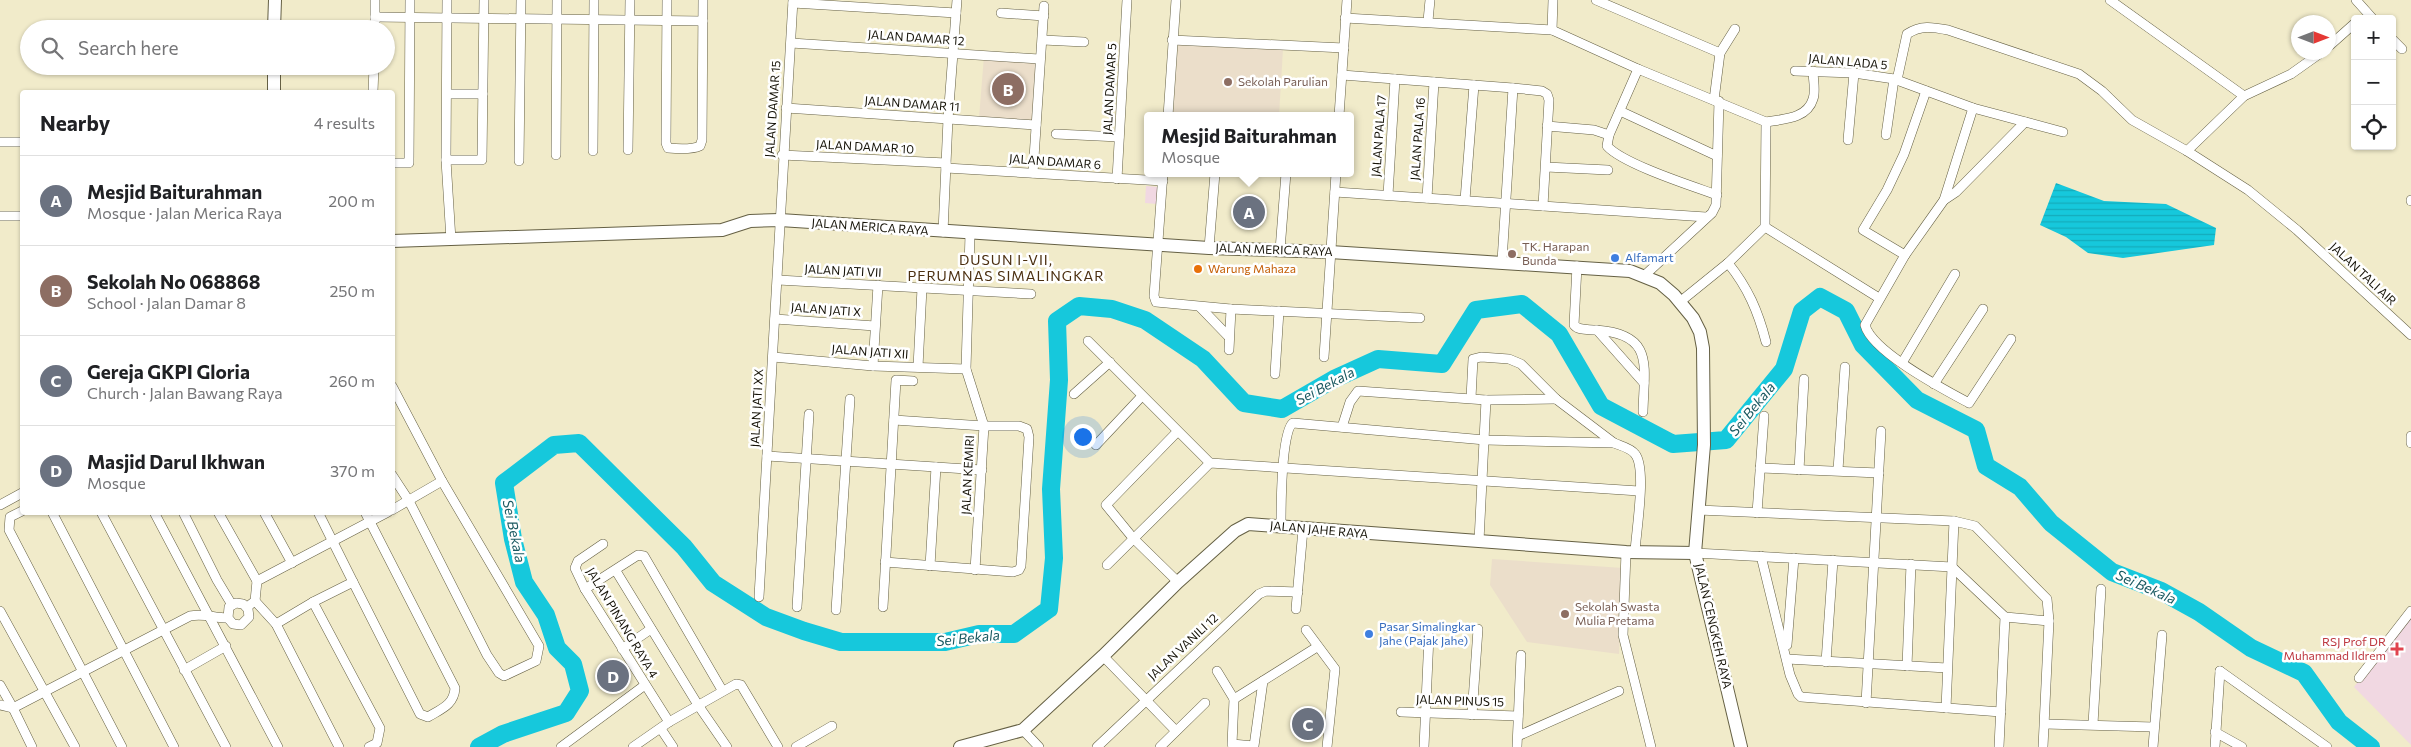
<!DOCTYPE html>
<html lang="en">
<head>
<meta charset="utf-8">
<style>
	:root { --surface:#fff; --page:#f2f2f2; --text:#202124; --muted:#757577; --line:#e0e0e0; --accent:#955c19 }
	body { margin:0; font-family:Commissioner,sans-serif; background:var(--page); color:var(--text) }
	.controls { position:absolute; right:15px; top:15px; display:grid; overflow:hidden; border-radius:5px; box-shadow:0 1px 4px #0004 }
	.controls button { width:45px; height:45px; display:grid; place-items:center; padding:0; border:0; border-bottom:1px solid var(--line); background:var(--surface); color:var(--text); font:25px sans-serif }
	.compass { position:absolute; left:2291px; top:15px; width:45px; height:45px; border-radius:50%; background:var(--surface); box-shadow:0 1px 4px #0004; rotate:90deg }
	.you { position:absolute; left:1082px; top:436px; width:18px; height:18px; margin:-12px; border:4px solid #fff; border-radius:50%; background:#1a73e8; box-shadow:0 0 0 8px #1a73e833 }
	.badge { display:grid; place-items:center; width:32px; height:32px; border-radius:50%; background:var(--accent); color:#fff; font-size:16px; font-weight:700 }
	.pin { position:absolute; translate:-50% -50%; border:2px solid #fff; box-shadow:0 1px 5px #0006 }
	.popup { position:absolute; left:1144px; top:112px; width:210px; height:65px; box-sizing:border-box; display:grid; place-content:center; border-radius:5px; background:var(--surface); filter:drop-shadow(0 1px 4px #0005); font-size:16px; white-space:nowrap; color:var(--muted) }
	.popup b { font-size:19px; color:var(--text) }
	.popup::after { content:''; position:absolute; left:50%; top:100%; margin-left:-10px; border:10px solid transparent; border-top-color:var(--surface) }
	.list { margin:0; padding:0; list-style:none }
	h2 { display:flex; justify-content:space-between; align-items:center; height:65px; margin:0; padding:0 20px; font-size:21px }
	h2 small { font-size:16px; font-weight:400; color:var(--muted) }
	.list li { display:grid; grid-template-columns:32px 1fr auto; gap:15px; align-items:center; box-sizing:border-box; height:90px; padding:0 20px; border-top:1px solid var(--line) }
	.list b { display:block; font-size:19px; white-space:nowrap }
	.list p { margin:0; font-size:16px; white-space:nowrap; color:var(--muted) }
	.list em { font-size:16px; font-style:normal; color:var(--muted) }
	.icon { flex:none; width:28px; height:28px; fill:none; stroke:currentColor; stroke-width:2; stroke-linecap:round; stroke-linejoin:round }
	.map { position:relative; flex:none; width:2411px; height:747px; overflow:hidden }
	.search { position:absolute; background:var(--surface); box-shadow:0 1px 4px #0004; left:20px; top:20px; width:375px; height:55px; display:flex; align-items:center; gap:12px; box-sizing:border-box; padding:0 18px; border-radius:28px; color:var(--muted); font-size:19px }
	.panel { position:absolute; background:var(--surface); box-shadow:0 1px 4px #0004; left:20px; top:90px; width:375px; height:425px; border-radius:5px }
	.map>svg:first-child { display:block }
	.education { fill:#ebdeca }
	.medical { fill:#f1d8e2 }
	.water { fill:url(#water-rules) }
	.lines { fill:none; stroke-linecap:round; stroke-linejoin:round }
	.river { stroke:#16c8dc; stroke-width:18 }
	.street-casing { stroke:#656044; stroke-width:10 }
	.secondary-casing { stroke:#656044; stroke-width:14 }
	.street { stroke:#fff; stroke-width:9 }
	.secondary { stroke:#fff; stroke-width:12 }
	.education-dot { fill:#8d6e63; stroke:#fff; stroke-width:2 }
	.shop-dot { fill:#3f7fe0; stroke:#fff; stroke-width:2 }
	.food-dot { fill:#e8710a; stroke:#fff; stroke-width:2 }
	.health-dot { fill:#e0444e; stroke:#fff; stroke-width:2 }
	.labels { text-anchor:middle; stroke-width:5; stroke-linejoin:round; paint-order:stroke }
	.street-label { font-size:12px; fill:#161308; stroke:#fff }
	.education-label { font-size:12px; fill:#785e54; stroke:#fff; text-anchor:start }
	.shop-label { font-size:12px; fill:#366cbe; stroke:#fff; text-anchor:start }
	.food-label { font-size:12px; fill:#c56008; stroke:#fff; text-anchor:start }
	.health-label { font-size:12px; fill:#be3a42; stroke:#fff; text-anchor:end }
	.neighbourhood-label { font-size:14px; letter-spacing:1px; fill:#4b2f10; stroke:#fff }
	.water-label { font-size:14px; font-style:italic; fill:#1a5961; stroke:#fff }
</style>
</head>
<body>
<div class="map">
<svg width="2411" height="747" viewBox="0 0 2411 747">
	<defs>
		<pattern id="water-rules" width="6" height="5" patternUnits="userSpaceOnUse" patternTransform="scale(1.25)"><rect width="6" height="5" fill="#16c8dc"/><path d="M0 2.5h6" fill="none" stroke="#14abbb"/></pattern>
	</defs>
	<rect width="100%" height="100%" fill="#f1ebca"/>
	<g class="education">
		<polygon points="1178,43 1283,49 1279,116 1173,116"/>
		<polygon points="984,56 1037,60 1033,121 979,118"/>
		<polygon points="1492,559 1623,568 1619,654 1527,642 1490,585"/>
	</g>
	<g class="medical">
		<polygon points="1146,186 1158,187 1157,204 1145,203"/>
		<polygon points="2411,612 2411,745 2354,687"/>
	</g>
	<polygon class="water" points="2056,183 2104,201 2166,204 2216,228 2214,245 2123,258 2088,253 2066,237 2040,225"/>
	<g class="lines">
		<polyline class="river" points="479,747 503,734 566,713 580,691 573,664 557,648 546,615 524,582 513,539 504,483 554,445 579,443 684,547 713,583 766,617 804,631 841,642 945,642 979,634 1014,634 1049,609 1054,558 1051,489 1059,380 1057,321 1079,306 1112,309 1145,320 1203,359 1244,403 1282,409 1334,379 1378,359 1442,364 1476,310 1522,304 1559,334 1601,406 1673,444 1726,440 1784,369 1802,311 1820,297 1846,311 1863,345 1917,400 1976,430 1986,466 2020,487 2051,523 2112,572 2161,591 2199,612 2251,648 2304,673 2339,722 2371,747"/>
		<g class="street-casing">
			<g id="street">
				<polyline points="447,0 446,160 451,240"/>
				<path d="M 667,0 L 666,143 L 668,148 C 678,149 691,150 700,146 L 702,140 L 703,0"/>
				<polyline points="1596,0 1720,53"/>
				<polyline points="2110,0 2244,96"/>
				<polyline points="2356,0 2373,19"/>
				<polyline points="793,3 956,13"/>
				<polyline points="1001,13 1044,16"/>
				<polyline points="375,17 703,21"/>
				<polyline points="1345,18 1552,30 1638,69 1766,122 1765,227 1728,263 1681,301"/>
				<polyline points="1428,21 1430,0"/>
				<polyline points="375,29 375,0"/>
				<polyline points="1552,30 1553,0"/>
				<polyline points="2392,39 2402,49"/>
				<polyline points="1043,40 1084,42"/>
				<polyline points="1172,40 1344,48"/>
				<polyline points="791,43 1039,59"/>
				<polyline points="2328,47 2355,23"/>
				<path d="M 1638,69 L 1609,135 L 1607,146 C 1623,164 1692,186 1717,195"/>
				<polyline points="1795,71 1854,73 1894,79 1973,108 2063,132"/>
				<polyline points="1342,75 1513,88 1542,91 1547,94 1549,100 1543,206"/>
				<path d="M 1897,80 L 1907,34 C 1921,25 1932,27 1948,30 L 2079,74 L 2102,91 L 2132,120 L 2187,151 L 2248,190 L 2297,230 L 2411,335"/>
				<polyline points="373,92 374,66"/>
				<polyline points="447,94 483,94"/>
				<polyline points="1714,100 1720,53 1735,29"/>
				<polyline points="786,108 1036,125"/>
				<path d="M 1973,108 L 1944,200 L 1905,255 L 1865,325 C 1872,352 1945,390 1969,403 L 2011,339"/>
				<polyline points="1620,111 1717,156"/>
				<polyline points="1168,116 1176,0"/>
				<polyline points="1339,116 1347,0"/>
				<path d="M 1766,122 C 1783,119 1807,119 1813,99 C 1816,91 1813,79 1813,71"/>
				<polyline points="1547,126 1594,130 1609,135"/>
				<polyline points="1056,134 1119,137"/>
				<polyline points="1886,135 1894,79"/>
				<polyline points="1848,140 1854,73"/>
				<polyline points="1,142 22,142"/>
				<polyline points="628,150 630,0"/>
				<polyline points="593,151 594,0"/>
				<polyline points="2187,151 2244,96 2291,74 2322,52"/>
				<polyline points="556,155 557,0"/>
				<polyline points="782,155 946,163"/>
				<polyline points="446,160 482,160 484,0"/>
				<polyline points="519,161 521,0"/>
				<polyline points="392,163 409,163 410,0"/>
				<polyline points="1546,167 1608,170"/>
				<polyline points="946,168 1163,181"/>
				<polyline points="1033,173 1044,6"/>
				<polyline points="1163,173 1154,296 1156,302 1231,309 1420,318"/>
				<polyline points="1117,179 1127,0"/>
				<polyline points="1335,192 1706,217"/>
				<polyline points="1388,195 1395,79"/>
				<polyline points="1427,198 1434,82"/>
				<polyline points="1465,200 1474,85"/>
				<polyline points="1944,200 1956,192 2025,122"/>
				<polyline points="2411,200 2411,201"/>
				<polyline points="0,216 22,216"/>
				<polyline points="1765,227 1879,298"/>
				<polyline points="943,232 948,119 957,0"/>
				<polyline points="970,234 966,369 984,426 975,570"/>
				<polyline points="1209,248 1215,173"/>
				<polyline points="1280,250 1286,173"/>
				<polyline points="1905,255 1863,230 1887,190 1904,154 1926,91"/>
				<polyline points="1502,261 1513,88"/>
				<path d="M 1728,263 C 1748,288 1758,311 1766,342"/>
				<path d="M 1577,266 L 1574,325 C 1579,331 1588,329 1596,330 C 1655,334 1644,366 1643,412"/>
				<polyline points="1645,275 1712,213 1716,205 1719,101"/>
				<polyline points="778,280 1031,294"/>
				<polyline points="1200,307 1229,337"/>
				<polyline points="775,319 875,326"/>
				<polyline points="1597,330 1644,383"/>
				<polyline points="1088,341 1210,463"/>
				<polyline points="1229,350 1231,309"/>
				<polyline points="773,357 873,366 966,369"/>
				<polyline points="1324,357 1336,173"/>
				<polyline points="1902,363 1955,274"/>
				<polyline points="873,366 878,285"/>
				<polyline points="918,367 922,288"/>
				<polyline points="1275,374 1279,311"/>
				<polyline points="1934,384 1983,309"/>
				<polyline points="392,386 442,481 392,510"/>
				<polyline points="1074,394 1110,362"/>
				<polyline points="1471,398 1473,359 1481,357 1509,359 1521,364 1556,399 1614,443"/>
				<polyline points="1342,427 1350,402 1358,391 1486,400 1556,399"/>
				<polyline points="1177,432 1106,505 1133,538 1178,582"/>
				<polyline points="2411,436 2411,443"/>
				<polyline points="1096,445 1142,396"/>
				<polyline points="767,456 982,470"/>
				<polyline points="1760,468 1879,473"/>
				<polyline points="1799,470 1804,379"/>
				<polyline points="1838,470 1845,367"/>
				<polyline points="392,475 409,501 487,655 499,673 504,676 536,661 539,646 442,481"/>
				<polyline points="0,505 22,493"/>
				<polyline points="1698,510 1954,521 1975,526 2047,599 2049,621 2043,747"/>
				<polyline points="22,511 10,517 9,530 122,747"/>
				<polyline points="52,512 174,747"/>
				<polyline points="101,512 226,747"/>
				<polyline points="154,512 278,747"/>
				<polyline points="183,512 217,580 232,605"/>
				<polyline points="218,512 257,581"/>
				<polyline points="264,512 292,563"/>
				<polyline points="1757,513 1764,416"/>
				<path d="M 1281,527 C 1281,510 1281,430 1293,423 L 1485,440 L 1614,443 C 1621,446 1631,448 1635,454 C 1647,468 1636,532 1635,552"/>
				<polyline points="1479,541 1486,400"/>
				<polyline points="603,544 578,561 575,568 585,589 669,722"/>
				<polyline points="1626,552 1623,635 1651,747"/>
				<polyline points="1695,553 1952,567 2005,617 1999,747"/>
				<polyline points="1761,556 1790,675 1798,694 1801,697 2001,712"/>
				<polyline points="885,562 1013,572 1019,570 1021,566 1029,437 1027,429 1019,426 984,426 894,420"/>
				<polyline points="1107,565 1210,463 1639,491"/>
				<polyline points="930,566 936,467"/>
				<polyline points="616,571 698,705 727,747"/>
				<path d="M 353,582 L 420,714 L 428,717 C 441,709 454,705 455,688 L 365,512"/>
				<polyline points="585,589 638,555 644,556 722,690"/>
				<path d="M 759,597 C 771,398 780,199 793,0"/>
				<polyline points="255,601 276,624 339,747"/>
				<polyline points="313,602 353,582 318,512"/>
				<polyline points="247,607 255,601 257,581 388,512"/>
				<polyline points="797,607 809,414"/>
				<polyline points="883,607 896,380 913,381"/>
				<polyline points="1296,609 1303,529"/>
				<polyline points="836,610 850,399"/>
				<polyline points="0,611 75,747"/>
				<polyline points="2005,617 2049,621"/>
				<polyline points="276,624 313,602 380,728 377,743 369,747"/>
				<polyline points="1306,630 1335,669 1327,747"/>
				<polyline points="1787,645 1794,558"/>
				<polyline points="622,649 651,629"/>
				<polyline points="1103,656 1176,731"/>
				<polyline points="1787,659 1947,668"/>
				<polyline points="1826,662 1833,560"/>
				<polyline points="1907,666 1911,564"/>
				<polyline points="184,670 226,646"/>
				<polyline points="1217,671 1234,699 1317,647"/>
				<polyline points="2220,671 2327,747"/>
				<polyline points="2359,678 2411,611"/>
				<polyline points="0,685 13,708"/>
				<polyline points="1234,699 1232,744 1254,746 1263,681"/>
				<polyline points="1866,703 1881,431"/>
				<polyline points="0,705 13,708"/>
				<polyline points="1946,708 1954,521"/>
				<polyline points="1401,712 1518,716"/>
				<polyline points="1472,715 1478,629"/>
				<polyline points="2045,724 2154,727"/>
				<polyline points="2093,724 2101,589"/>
				<polyline points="661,729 673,747"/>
				<polyline points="1023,730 1039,747"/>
				<polyline points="2215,732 2242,747"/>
				<polyline points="1518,736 1619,691"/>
				<path d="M 32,747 L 13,708 L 190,616 C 204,613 214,618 228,618 L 233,624 L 241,625 L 249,617 L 248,609 L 243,604 L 236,603 L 229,607 L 228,618"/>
				<polyline points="561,747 645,685"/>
				<polyline points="633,747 669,722 736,684 741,685 778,747"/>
				<polyline points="796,747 832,726"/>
				<polyline points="1097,747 1259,594 1266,591 1298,592"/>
				<polyline points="1160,747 1205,703"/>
				<polyline points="1424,747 1429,636"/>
				<polyline points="1517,747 1521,655"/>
				<polyline points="2153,747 2162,635"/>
				<polyline points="2215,747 2220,671"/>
			</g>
		</g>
		<g class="secondary-casing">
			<g id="secondary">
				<polyline points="274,29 275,0"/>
				<polyline points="274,92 274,66"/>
				<polyline points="392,241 722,230 750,221 780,220 1209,248 1330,252 1630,271 1660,283 1674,295 1693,318 1700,332 1703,348 1704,445 1695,553 1741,747"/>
				<polyline points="960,747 1023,730 1103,656 1178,582 1235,531 1248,524 1626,552 1695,553"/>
			</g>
		</g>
		<use href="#street" class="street"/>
		<use href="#secondary" class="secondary"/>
	</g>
	<g class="education-dot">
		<circle cx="1228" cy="82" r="5"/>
		<circle cx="1512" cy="254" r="5"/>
		<circle cx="1565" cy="614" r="5"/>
	</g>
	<g class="shop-dot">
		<circle cx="1615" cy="258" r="5"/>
		<circle cx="1369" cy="634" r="5"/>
	</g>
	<circle class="food-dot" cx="1198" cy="269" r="5"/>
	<path class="health-dot" d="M2394.5 641.5h5v5h5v5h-5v5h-5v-5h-5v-5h5z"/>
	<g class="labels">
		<g class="street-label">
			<text transform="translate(916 38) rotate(4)" y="4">JALAN DAMAR 12</text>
			<text transform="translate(1848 62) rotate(5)" y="4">JALAN LADA 5</text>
			<text transform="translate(1110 89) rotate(-87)" y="4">JALAN DAMAR 5</text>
			<text transform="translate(912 104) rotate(4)" y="4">JALAN DAMAR 11</text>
			<text transform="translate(773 109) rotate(-86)" y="4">JALAN DAMAR 15</text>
			<text transform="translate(1379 136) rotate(-86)" y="4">JALAN PALA 17</text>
			<text transform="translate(1418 139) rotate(-86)" y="4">JALAN PALA 16</text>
			<text transform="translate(865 147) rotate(3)" y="4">JALAN DAMAR 10</text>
			<text transform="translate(1055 162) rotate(4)" y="4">JALAN DAMAR 6</text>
			<text transform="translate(870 227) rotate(4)" y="4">JALAN MERICA RAYA</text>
			<text transform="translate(1274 250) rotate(2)" y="4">JALAN MERICA RAYA</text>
			<text transform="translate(843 271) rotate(3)" y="4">JALAN JATI VII</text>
			<text transform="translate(2363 274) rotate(43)" y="4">JALAN TALI AIR</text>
			<text transform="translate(826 310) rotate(4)" y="4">JALAN JATI X</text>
			<text transform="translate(870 352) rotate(4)" y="4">JALAN JATI XII</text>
			<text transform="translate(757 408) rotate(-87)" y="4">JALAN JATI XX</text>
			<text transform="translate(968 475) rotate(-87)" y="4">JALAN KEMIRI</text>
			<text transform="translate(1319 530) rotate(5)" y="4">JALAN JAHE RAYA</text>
			<text transform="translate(622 623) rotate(59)" y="4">JALAN PINANG RAYA 4</text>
			<text transform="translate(1713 626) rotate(77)" y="4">JALAN CENGKEH RAYA</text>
			<text transform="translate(1183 647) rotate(-43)" y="4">JALAN VANILI 12</text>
			<text transform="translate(1460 701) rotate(2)" y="4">JALAN PINUS 15</text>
		</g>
		<g class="education-label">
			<text x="1238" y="86">Sekolah Parulian</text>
			<text x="1522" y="251">TK. Harapan<tspan x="1522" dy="14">Bunda</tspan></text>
			<text x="1575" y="611">Sekolah Swasta<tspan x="1575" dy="14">Mulia Pretama</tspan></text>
		</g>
		<g class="shop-label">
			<text x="1625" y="262">Alfamart</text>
			<text x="1379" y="631">Pasar Simalingkar<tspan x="1379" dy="14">Jahe (Pajak Jahe)</tspan></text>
		</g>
		<g class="food-label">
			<text x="1208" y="273">Warung Mahaza</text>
		</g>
		<g class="health-label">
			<text x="2386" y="646">RSJ Prof DR<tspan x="2386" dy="14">Muhammad Ildrem</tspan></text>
		</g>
		<g class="neighbourhood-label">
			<text x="1006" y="265">DUSUN I-VII,<tspan x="1006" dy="16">PERUMNAS SIMALINGKAR</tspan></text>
		</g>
		<g class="water-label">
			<text transform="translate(1325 386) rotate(-28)" y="5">Sei Bekala</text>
			<text transform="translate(1752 409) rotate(-51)" y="5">Sei Bekala</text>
			<text transform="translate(514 531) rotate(78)" y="5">Sei Bekala</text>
			<text transform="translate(2146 587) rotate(24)" y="5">Sei Bekala</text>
			<text transform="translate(968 638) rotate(-6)" y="5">Sei Bekala</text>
		</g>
	</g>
</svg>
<div class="controls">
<button>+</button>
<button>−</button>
<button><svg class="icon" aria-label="locate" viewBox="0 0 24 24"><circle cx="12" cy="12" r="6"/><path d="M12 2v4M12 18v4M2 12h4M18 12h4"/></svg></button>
</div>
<svg class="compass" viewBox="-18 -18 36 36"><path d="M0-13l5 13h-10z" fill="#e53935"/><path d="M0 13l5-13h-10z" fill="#757577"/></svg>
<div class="you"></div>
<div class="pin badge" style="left:1249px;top:212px;background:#6b7280">A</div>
<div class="popup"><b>Mesjid Baiturahman</b>Mosque</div>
<div class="pin badge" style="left:1008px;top:89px;background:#8d6e63">B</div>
<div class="pin badge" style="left:1308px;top:724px;background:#6b7280">C</div>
<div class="pin badge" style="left:613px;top:676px;background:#6b7280">D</div>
<div class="search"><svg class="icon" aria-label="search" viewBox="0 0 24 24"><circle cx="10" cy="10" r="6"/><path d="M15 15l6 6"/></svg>Search here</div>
<section class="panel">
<h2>Nearby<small>4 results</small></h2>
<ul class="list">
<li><span class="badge" style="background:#6b7280">A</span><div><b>Mesjid Baiturahman</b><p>Mosque · Jalan Merica Raya</p></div><em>200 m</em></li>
<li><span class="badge" style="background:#8d6e63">B</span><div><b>Sekolah No 068868</b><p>School · Jalan Damar 8</p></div><em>250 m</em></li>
<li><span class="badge" style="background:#6b7280">C</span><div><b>Gereja GKPI Gloria</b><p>Church · Jalan Bawang Raya</p></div><em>260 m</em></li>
<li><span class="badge" style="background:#6b7280">D</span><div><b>Masjid Darul Ikhwan</b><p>Mosque</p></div><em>370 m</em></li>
</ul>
</section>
</div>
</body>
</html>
